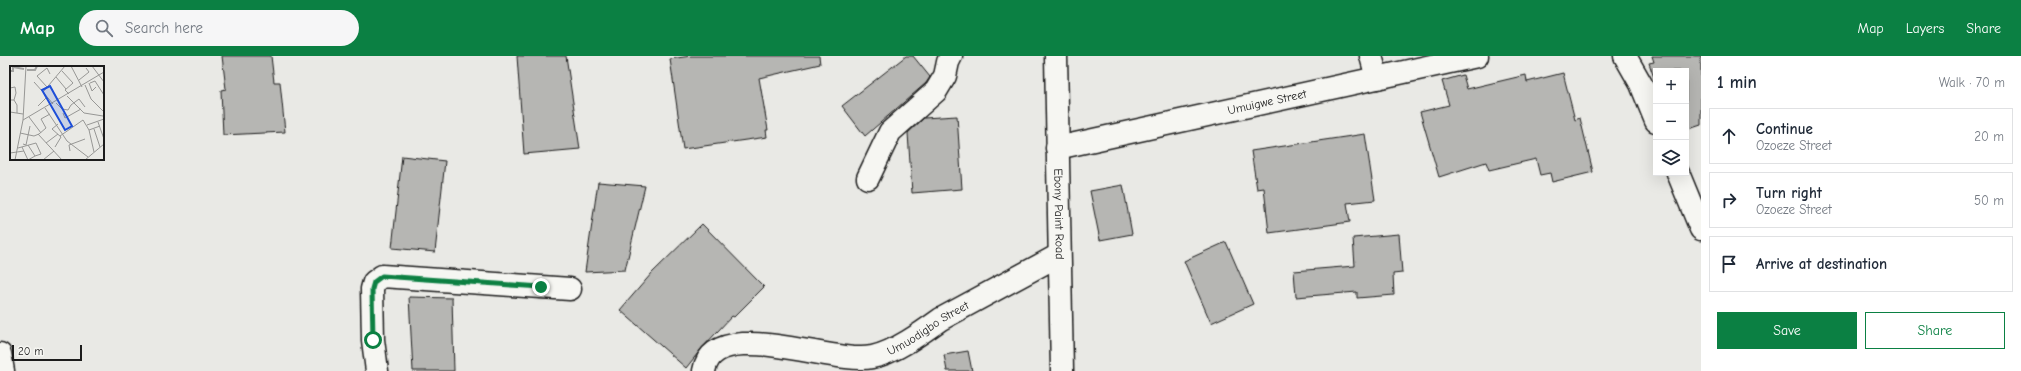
<!DOCTYPE html>
<html lang="en">
<head>
<meta charset="utf-8">
<style>
	:root { --surface:#fff; --page:#f6f6f7; --text:#1f2937; --muted:#747a83; --line:#e0e1e3; --accent:#0b8043 }
	body { margin:0; font-family:"Comic Neue",sans-serif; background:var(--page); color:var(--text) }
	.controls { position:absolute; right:12px; top:12px; display:grid; overflow:hidden; border-radius:0px; box-shadow:0 4px 16px #0002 }
	.controls button { width:36px; height:36px; display:grid; place-items:center; padding:0; border:0; border-bottom:1px solid var(--line); background:var(--surface); color:var(--text); font:20px sans-serif }
	.scale { position:absolute; left:12px; bottom:10px; width:70px; box-sizing:border-box; padding-left:4px; border:2px solid #1c1c1c; border-top:0; font-size:11px; line-height:14px; white-space:nowrap; color:#1c1c1c; -webkit-text-stroke:3px #f6f6f2; paint-order:stroke }
	.stop { position:absolute; width:12px; height:12px; margin:-9px; border:3px solid #0b8043; border-radius:50%; background:#fff }
	.stop.end { background:#0b8043; border-color:#fff; box-shadow:0 1px 4px #0008 }
	.list { margin:0; padding:0; list-style:none }
	h2 { display:flex; justify-content:space-between; align-items:center; height:52px; margin:0; padding:0 16px; font-size:17px }
	h2 small { font-size:13px; font-weight:400; color:var(--muted) }
	.list li { display:grid; grid-template-columns:26px 1fr auto; gap:12px; align-items:center; box-sizing:border-box; height:56px; margin:0 8px 8px; padding:0 8px; border:1px solid var(--line); border-radius:0px }
	.list b { display:block; font-size:15px; white-space:nowrap }
	.list p { margin:0; font-size:13px; white-space:nowrap; color:var(--muted) }
	.list em { font-size:13px; font-style:normal; color:var(--muted) }
	.actions { display:flex; gap:8px; padding:12px 16px }
	.actions a { flex:1; padding:9px 0; border:1px solid var(--accent); border-radius:0px; text-align:center; font-size:14px; color:var(--accent) }
	.actions .main { background:var(--accent); color:#fff }
	.icon { flex:none; width:22px; height:22px; fill:none; stroke:currentColor; stroke-width:2; stroke-linecap:round; stroke-linejoin:round }
	.map { position:relative; flex:none; width:1701px; height:315px; overflow:hidden }
	header { display:flex; align-items:center; gap:24px; box-sizing:border-box; height:56px; padding:0 20px; background:var(--accent); color:#fff }
	header strong { font-size:19px }
	nav { display:flex; gap:22px; margin-inline-start:auto; font-size:14px }
	.search { width:280px; height:36px; background:var(--page); display:flex; align-items:center; gap:10px; box-sizing:border-box; padding:0 14px; border-radius:22px; color:var(--muted); font-size:15px }
	main { display:flex }
	aside { flex:1; background:var(--surface) }
	.map>svg:first-child { display:block }
	.building { fill:#b6b6b3; stroke:#1c1c1c }
	.lines { fill:none; stroke-linecap:round; stroke-linejoin:round }
	.minor-casing { stroke:#1c1c1c; stroke-width:25 }
	.minor { stroke:#f6f6f2; stroke-width:22 }
	.route { stroke:#0b8043; stroke-width:5 }
	.labels { text-anchor:middle; stroke-width:3; stroke-linejoin:round; paint-order:stroke }
	.street-label { font-size:12px; fill:#1c1c1c; stroke:#f6f6f2 }
	.inset-river { fill:none; stroke:#a3a3a1; stroke-width:2 }
	.inset-road { fill:none; stroke:#979795; stroke-width:1 }
	.view { fill:#1d4ed8; fill-opacity:0.15; stroke:#1d4ed8; stroke-width:2 }
	.inset-edge { fill:none; stroke:#1c1c1c; stroke-width:2 }
</style>
</head>
<body>
<header>
<strong>Map</strong>
<div class="search"><svg class="icon" aria-label="search" viewBox="0 0 24 24"><circle cx="10" cy="10" r="6"/><path d="M15 15l6 6"/></svg>Search here</div>
<nav><a>Map</a><a>Layers</a><a>Share</a></nav>
</header>
<main>
<div class="map">
<svg width="1701" height="315" viewBox="0 0 1701 315">
	<rect width="100%" height="100%" fill="#e9e9e5"/>
	<filter id="ink" filterUnits="userSpaceOnUse"><feTurbulence type="fractalNoise" baseFrequency=".025" numOctaves="2"/><feDisplacementMap in="SourceGraphic" scale="8" xChannelSelector="R" yChannelSelector="G"/><feConvolveMatrix kernelMatrix="1 2 1 2 8 2 1 2 1" color-interpolation-filters="sRGB"/></filter>
	<g filter="url(#ink)">
		<g class="building">
			<polygon points="222,0 271,0 274,26 280,26 285,76 223,79 221,34 226,33"/>
			<polygon points="517,0 566,0 580,93 524,98"/>
			<polygon points="691,0 819,0 820,8 759,22 768,74 766,74 767,81 683,93 670,3"/>
			<polygon points="906,0 913,0 930,21 926,27 865,80 842,50"/>
			<polygon points="1652,0 1701,0 1701,69 1686,74 1686,15 1656,15 1656,28 1649,7 1654,6"/>
			<polygon points="1563,17 1575,64 1580,62 1593,116 1552,126 1550,117 1540,119 1536,103 1489,114 1486,106 1439,121 1420,56 1449,49 1442,25 1463,19 1467,33 1526,19 1527,26"/>
			<polygon points="957,60 962,133 912,137 908,77 924,62"/>
			<polygon points="1365,78 1375,144 1347,147 1350,166 1269,177 1264,132 1257,133 1251,95"/>
			<polygon points="402,100 445,105 435,196 392,192"/>
			<polygon points="598,126 645,130 625,214 585,216"/>
			<polygon points="1123,129 1132,178 1100,184 1090,135"/>
			<polygon points="702,168 764,231 734,261 732,260 702,292 686,312 620,254 652,217"/>
			<polygon points="1399,178 1402,217 1393,218 1394,239 1357,242 1357,236 1296,241 1294,215 1355,210 1353,182"/>
			<polygon points="1226,186 1253,248 1211,267 1184,205"/>
			<polygon points="409,241 452,242 454,315 413,315"/>
			<polygon points="968,295 972,315 947,315 944,299"/>
		</g>
		<g class="lines">
			<g class="minor-casing">
				<g id="minor">
					<path id="s1" d="M 1056,0 L 1062,315"/>
					<polyline points="1371,0 1377,22"/>
					<polyline points="1625,0 1641,28 1656,65"/>
					<path id="s2" d="M 1057,92 L 1477,0"/>
					<polyline points="1678,117 1701,173"/>
					<polyline points="868,122 890,76 936,35 945,20 948,6 951,0"/>
					<polyline points="0,298 3,315"/>
					<polyline points="377,315 373,284 372,233 374,226 382,220 570,233"/>
					<path id="s3" d="M 704,315 C 714,258 834,310 872,301 C 894,297 923,276 941,263 L 1059,199"/>
				</g>
			</g>
			<use href="#minor" class="minor"/>
		</g>
	</g>
	<g class="lines" filter="url(#ink)">
		<polyline class="route" points="373,284 372,233 374,226 382,220 541,231"/>
	</g>
	<g class="labels">
		<g class="street-label">
			<text dy="4" stroke="none"><textPath href="#s2" startOffset="215">Umuigwe Street</textPath></text>
			<text dy="4" stroke="none"><textPath href="#s1" startOffset="158">Ebony Paint Road</textPath></text>
			<text dy="4" stroke="none"><textPath href="#s3" startOffset="245">Umuodigbo Street</textPath></text>
		</g>
	</g>
	<g transform="translate(10 10)">
		<rect width="94" height="94" fill="#e9e9e5"/>
		<path class="inset-river" d="M 17,4 L 25,4 L 27,0M 0,5 L 3,5 L 3,1 L 14,3"/>
		<path class="inset-road" d="M 61,0 L 72,21M 82,0 L 94,16M 52,5 L 63,17 L 55,24 L 59,28M 46,11 L 56,23M 69,14 L 79,6 L 76,2M 24,16 L 33,26M 79,17 L 82,25 L 86,21M 80,17 L 85,15 L 94,29M 75,19 L 81,33 L 94,46M 37,21 L 27,10 L 37,2 L 40,8M 0,22 L 5,21 L 6,27 L 4,34 L 0,34M 57,30 L 74,47 L 93,50M 4,34 L 7,39 L 7,47M 46,37 L 52,43 L 58,44 L 61,39 L 69,33 L 75,41M 43,38 L 33,26 L 55,0M 28,40 L 37,31M 35,42 L 57,75 L 78,91M 0,46 L 13,48M 53,47 L 55,52 L 71,43M 19,51 L 31,67M 13,54 L 94,6M 88,56 L 94,73M 77,59 L 94,53M 84,63 L 90,81M 79,64 L 84,86M 10,67 L 24,70 L 29,68 L 36,62 L 31,53 L 40,48M 28,68 L 52,94M 50,70 L 73,54 L 79,64 L 90,60M 36,77 L 48,68M 13,78 L 16,79 L 20,60M 12,81 L 18,94M 45,81 L 51,71 L 42,63 L 48,58M 8,82 L 26,77 L 31,88 L 25,90M 60,85 L 59,79 L 75,73M 0,87 L 14,85M 5,94 L 13,54 L 16,0M 18,94 L 25,90 L 18,79M 33,94 L 44,85M 75,94 L 94,78"/>
		<path class="view" d="M 40,20 L 62,60 L 55,64 L 32,24 Z"/>
		<rect width="94" height="94" class="inset-edge"/>
	</g>
</svg>
<div class="controls">
<button>+</button>
<button>−</button>
<button><svg class="icon" aria-label="layers" viewBox="0 0 24 24"><path d="M12 4l9 5-9 5-9-5zM3 14l9 5 9-5"/></svg></button>
</div>
<div class="scale">20 m</div>
<div class="stop" style="left:373px;top:284px"></div>
<div class="stop end" style="left:541px;top:231px"></div>
</div>
<aside>
<h2>1 min<small>Walk · 70 m</small></h2>
<ul class="list">
<li><svg class="icon" aria-label="ahead" viewBox="0 0 24 24"><path d="M12 20V5M6 11l6-6 6 6"/></svg><div><b>Continue</b><p>Ozoeze Street</p></div><em>20 m</em></li>
<li><svg class="icon" aria-label="right" viewBox="0 0 24 24"><path d="M7 20v-9h11M14 6l5 5-5 5"/></svg><div><b>Turn right</b><p>Ozoeze Street</p></div><em>50 m</em></li>
<li><svg class="icon" aria-label="arrive" viewBox="0 0 24 24"><path d="M6 21V4h12l-3 4 3 4H6"/></svg><div><b>Arrive at destination</b></div></li>
</ul>
<div class="actions"><a class="main">Save</a><a>Share</a></div>
</aside>
</main>
</body>
</html>
